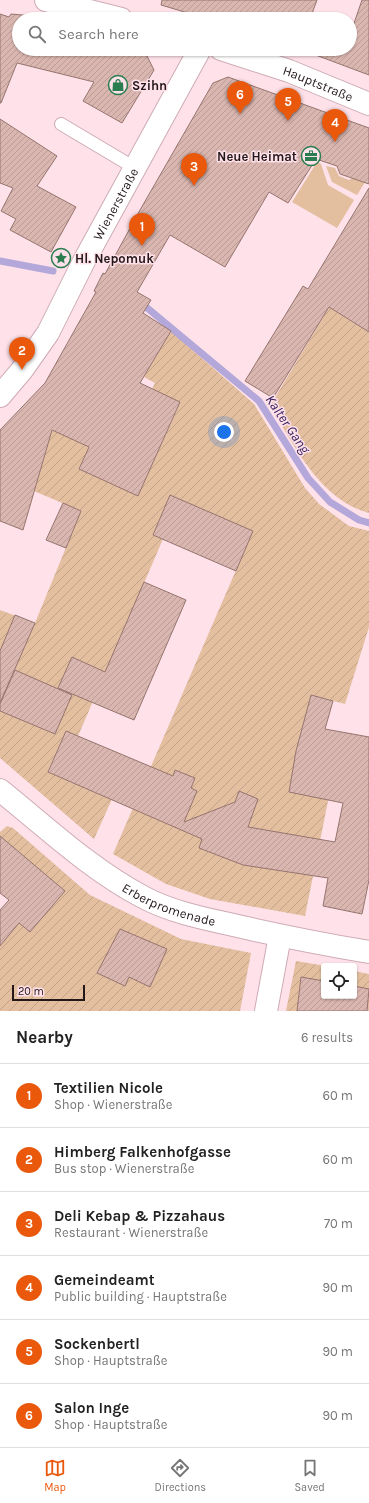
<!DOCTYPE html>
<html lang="en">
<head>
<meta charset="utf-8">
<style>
	:root { --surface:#fff; --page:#f2f2f2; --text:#222; --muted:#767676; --line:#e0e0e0; --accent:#ea580c }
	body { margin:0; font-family:Karla,sans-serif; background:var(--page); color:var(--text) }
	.controls { position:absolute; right:12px; bottom:12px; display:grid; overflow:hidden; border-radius:4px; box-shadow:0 1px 3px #0004 }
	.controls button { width:36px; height:36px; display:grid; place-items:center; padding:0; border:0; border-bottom:1px solid var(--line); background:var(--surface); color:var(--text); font:20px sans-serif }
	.scale { position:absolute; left:12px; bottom:10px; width:73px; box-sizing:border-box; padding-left:4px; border:2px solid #23171a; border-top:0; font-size:11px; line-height:14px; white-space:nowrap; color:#23171a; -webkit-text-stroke:3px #fee1e9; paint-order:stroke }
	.you { position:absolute; left:224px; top:432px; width:14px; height:14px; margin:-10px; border:3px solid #fff; border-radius:50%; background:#1a73e8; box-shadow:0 0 0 6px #1a73e833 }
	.badge { display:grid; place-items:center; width:26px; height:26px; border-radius:50%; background:var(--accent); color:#fff; font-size:13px; font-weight:700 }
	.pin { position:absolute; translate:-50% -33px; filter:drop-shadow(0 1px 2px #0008) }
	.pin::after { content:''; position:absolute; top:21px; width:14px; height:12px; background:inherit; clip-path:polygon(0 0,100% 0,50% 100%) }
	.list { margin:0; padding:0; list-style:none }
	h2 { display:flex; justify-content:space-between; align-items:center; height:52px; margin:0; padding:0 16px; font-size:17px }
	h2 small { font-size:13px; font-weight:400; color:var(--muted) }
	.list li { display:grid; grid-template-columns:26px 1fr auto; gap:12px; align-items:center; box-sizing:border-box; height:64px; padding:0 16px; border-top:1px solid var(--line) }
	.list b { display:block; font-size:15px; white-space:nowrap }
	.list p { margin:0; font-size:13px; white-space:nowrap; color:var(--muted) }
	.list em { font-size:13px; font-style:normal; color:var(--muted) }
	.icon { flex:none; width:22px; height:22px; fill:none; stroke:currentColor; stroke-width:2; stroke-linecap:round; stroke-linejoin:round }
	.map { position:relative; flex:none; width:369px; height:1011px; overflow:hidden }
	.search { position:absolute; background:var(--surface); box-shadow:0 1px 3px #0004; left:12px; right:12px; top:12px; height:44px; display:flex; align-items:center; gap:10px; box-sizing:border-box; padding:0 14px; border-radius:22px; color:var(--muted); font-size:15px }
	.sheet { height:436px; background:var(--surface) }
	nav { display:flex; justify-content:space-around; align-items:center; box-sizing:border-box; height:56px; border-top:1px solid var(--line); background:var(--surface); font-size:11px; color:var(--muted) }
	nav a { display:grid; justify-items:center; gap:2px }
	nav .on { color:var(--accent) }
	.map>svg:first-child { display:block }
	.green { fill:#e3be9f }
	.garden { fill:url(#garden-furrows) }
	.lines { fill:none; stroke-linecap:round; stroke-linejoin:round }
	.stream { stroke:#b4a7d9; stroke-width:7 }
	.building { fill:url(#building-hatch); stroke:#96756f }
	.lane-casing { stroke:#ceabb5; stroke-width:14 }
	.street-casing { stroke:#ceabb5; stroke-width:24 }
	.secondary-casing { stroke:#ceabb5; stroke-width:24 }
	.lane { stroke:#fff; stroke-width:12 }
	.street { stroke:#fff; stroke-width:22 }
	.secondary { stroke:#fff; stroke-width:22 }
	.labels { text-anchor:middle; stroke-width:3; stroke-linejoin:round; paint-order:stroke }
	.street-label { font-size:13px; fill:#23171a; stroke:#fee1e9 }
	.poi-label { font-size:13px; font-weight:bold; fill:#23171a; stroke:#fee1e9; text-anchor:start }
	.water-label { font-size:14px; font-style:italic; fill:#37225e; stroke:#fee1e9 }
</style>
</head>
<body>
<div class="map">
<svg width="369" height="1011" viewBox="0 0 369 1011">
	<defs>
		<pattern id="garden-furrows" width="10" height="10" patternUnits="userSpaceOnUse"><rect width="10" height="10" fill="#e3be9f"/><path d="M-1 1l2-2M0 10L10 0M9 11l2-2" fill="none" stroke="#c2a388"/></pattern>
		<pattern id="building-hatch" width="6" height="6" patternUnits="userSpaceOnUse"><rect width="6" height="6" fill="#dab6b0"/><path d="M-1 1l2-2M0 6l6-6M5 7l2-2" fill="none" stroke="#bb9c97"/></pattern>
	</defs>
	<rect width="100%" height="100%" fill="#fee1e9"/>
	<g class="green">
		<polygon points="317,162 321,164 328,185 354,200 337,228 292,202"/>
		<polygon points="326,166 335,168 339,176 349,180 356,176 367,179 357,195 332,182"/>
	</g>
	<g class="garden">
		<path d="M 331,304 L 349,320 L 369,332 L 369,513 C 320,500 294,445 270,406 Z"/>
		<polygon points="171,331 254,404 305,488 319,504 349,526 369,531 369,627 345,704 311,695 296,751 335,766 305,916 210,899 166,884 113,854 253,531 170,496 153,535 163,539 78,736 66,731 48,771 112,799 94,839 0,758 0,610 35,623 81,511 34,491 63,392 117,387 79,469 138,495 180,403 152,389 155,383 144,377"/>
		<polygon points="7,826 13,828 90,895 181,939 251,953 240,1011 0,1011 0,931 13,915 0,836 0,832"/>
		<polygon points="296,961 326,966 324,966 324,996 354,996 354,971 369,974 369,1011 286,1011"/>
	</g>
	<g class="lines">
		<g class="stream">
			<polyline points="0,261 53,271"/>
			<polyline points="146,307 259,401 308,478 330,502 359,520 369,523"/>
		</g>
	</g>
	<g class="building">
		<polygon points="162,0 317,0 310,19 208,19 161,5"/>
		<polygon points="362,0 369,0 369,75 305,51 306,49 350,49 350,35"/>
		<polygon points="0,14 9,17 11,14 33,16 45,19 19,19 19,49 117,49 147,56 154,70 122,123 83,101 94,82 17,63 1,103 0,103"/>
		<polygon points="228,77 369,128 369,184 340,174 337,166 316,159 288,203 269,192 225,267 170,235 137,292 151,300 143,313 171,331 140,383 180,402 138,496 79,469 89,447 52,430 23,530 0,521 0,430 45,383 96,292 94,291 103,273 105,274 140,210 213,83"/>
		<polygon points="0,119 57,156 37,186 76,207 51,252 10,230 16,219 1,211 13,188 0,183"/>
		<polygon points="369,188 369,332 329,307 273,398 245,381 303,286 308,289"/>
		<polygon points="170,495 253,531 236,571 153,535"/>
		<polygon points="63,503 81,511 66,548 46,540"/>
		<polygon points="144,582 186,600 134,720 58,688 72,657 105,672"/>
		<polygon points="15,615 35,623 0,703 0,651"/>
		<polygon points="15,670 72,695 55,734 0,711 0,704"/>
		<polygon points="311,695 333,701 325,729 369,737 369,880 362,914 323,906 328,878 243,865 199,848 202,839 48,772 66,731 173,776 175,770 195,778 191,788 197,791 184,822 235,802 239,791 258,799 248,827 335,842 343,803 289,792 296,751"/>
		<polygon points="0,836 65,891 30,932 19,923 0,946 0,910 9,900 0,893"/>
		<polygon points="120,929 167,949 150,987 129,977 125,986 97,973"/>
		<polygon points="301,977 324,981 324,996 354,996 354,986 369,989 367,1011 297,1011"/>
	</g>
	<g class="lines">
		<g class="lane-casing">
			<polyline id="lane" points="61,124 135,168"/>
		</g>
		<g class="street-casing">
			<g id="street">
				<path id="s1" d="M 0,790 C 46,827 90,869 143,897 C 169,911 201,918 229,924 C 276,935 322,944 369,952"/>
				<polyline points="266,1011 280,936"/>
			</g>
		</g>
		<g class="secondary-casing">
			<g id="secondary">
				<polyline points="46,0 121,19"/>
				<path id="s2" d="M 221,49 L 289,71 L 369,104"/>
				<path id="s3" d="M 0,396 L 22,370 L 48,333 L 84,261 L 200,49"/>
			</g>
		</g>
		<use href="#lane" class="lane"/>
		<use href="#street" class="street"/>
		<use href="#secondary" class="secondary"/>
	</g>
	<defs>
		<g id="shop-ring" transform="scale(1)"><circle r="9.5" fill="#fee1e9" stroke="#2a7d4f" stroke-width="1.5"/><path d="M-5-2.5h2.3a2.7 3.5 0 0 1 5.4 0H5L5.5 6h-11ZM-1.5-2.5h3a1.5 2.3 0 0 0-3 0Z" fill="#2a7d4f"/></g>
		<g id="office-ring" transform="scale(1)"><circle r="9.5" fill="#fee1e9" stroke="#2a7d4f" stroke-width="1.5"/><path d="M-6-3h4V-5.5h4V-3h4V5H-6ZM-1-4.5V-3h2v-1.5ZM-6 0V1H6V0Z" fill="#2a7d4f"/></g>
		<g id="sight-ring" transform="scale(1)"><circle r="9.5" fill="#fee1e9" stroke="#2a7d4f" stroke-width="1.5"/><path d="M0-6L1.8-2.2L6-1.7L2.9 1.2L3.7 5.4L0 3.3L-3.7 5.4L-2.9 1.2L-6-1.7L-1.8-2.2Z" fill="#2a7d4f"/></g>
	</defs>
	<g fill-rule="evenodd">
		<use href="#shop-ring" x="118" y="85"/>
		<use href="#office-ring" x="311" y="156"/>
		<use href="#sight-ring" x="61" y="258"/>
	</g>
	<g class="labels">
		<g class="street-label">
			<text dy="5" stroke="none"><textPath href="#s2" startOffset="103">Hauptstraße</textPath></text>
			<text dy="5" stroke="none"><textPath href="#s3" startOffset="225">Wienerstraße</textPath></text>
			<text dy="5" stroke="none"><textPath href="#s1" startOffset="206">Erberpromenade</textPath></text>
		</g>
		<g class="poi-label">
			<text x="132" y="90">Szihn</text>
			<text x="297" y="161" text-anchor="end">Neue Heimat</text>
			<text x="75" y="263">Hl. Nepomuk</text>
		</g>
		<g class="water-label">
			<text transform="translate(288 424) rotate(56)" y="5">Kalter Gang</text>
		</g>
	</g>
</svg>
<div class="controls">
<button><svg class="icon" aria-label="locate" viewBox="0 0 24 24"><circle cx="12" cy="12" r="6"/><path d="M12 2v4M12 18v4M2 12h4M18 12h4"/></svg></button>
</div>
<div class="scale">20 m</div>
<div class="you"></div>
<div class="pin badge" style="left:142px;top:246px">1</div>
<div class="pin badge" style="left:22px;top:370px">2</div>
<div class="pin badge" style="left:194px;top:186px">3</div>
<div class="pin badge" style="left:335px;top:142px">4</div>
<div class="pin badge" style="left:288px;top:121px">5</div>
<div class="pin badge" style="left:240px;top:114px">6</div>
<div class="search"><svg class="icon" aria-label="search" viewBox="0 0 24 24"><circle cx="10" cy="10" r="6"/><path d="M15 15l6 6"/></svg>Search here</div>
</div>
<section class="sheet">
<h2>Nearby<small>6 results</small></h2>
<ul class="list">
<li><span class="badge">1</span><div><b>Textilien Nicole</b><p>Shop · Wienerstraße</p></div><em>60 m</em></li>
<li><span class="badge">2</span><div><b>Himberg Falkenhofgasse</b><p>Bus stop · Wienerstraße</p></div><em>60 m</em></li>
<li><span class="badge">3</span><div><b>Deli Kebap &amp; Pizzahaus</b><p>Restaurant · Wienerstraße</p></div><em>70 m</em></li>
<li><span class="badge">4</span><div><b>Gemeindeamt</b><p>Public building · Hauptstraße</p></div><em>90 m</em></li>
<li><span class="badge">5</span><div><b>Sockenbertl</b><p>Shop · Hauptstraße</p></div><em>90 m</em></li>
<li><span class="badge">6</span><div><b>Salon Inge</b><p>Shop · Hauptstraße</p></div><em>90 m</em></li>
</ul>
</section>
<nav>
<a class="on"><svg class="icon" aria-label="map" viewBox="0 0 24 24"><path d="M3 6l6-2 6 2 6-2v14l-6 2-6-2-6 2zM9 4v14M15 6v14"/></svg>Map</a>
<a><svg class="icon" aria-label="directions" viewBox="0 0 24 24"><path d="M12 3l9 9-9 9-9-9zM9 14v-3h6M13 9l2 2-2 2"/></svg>Directions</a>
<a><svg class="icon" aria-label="saved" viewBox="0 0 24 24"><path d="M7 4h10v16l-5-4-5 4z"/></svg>Saved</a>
</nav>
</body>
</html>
